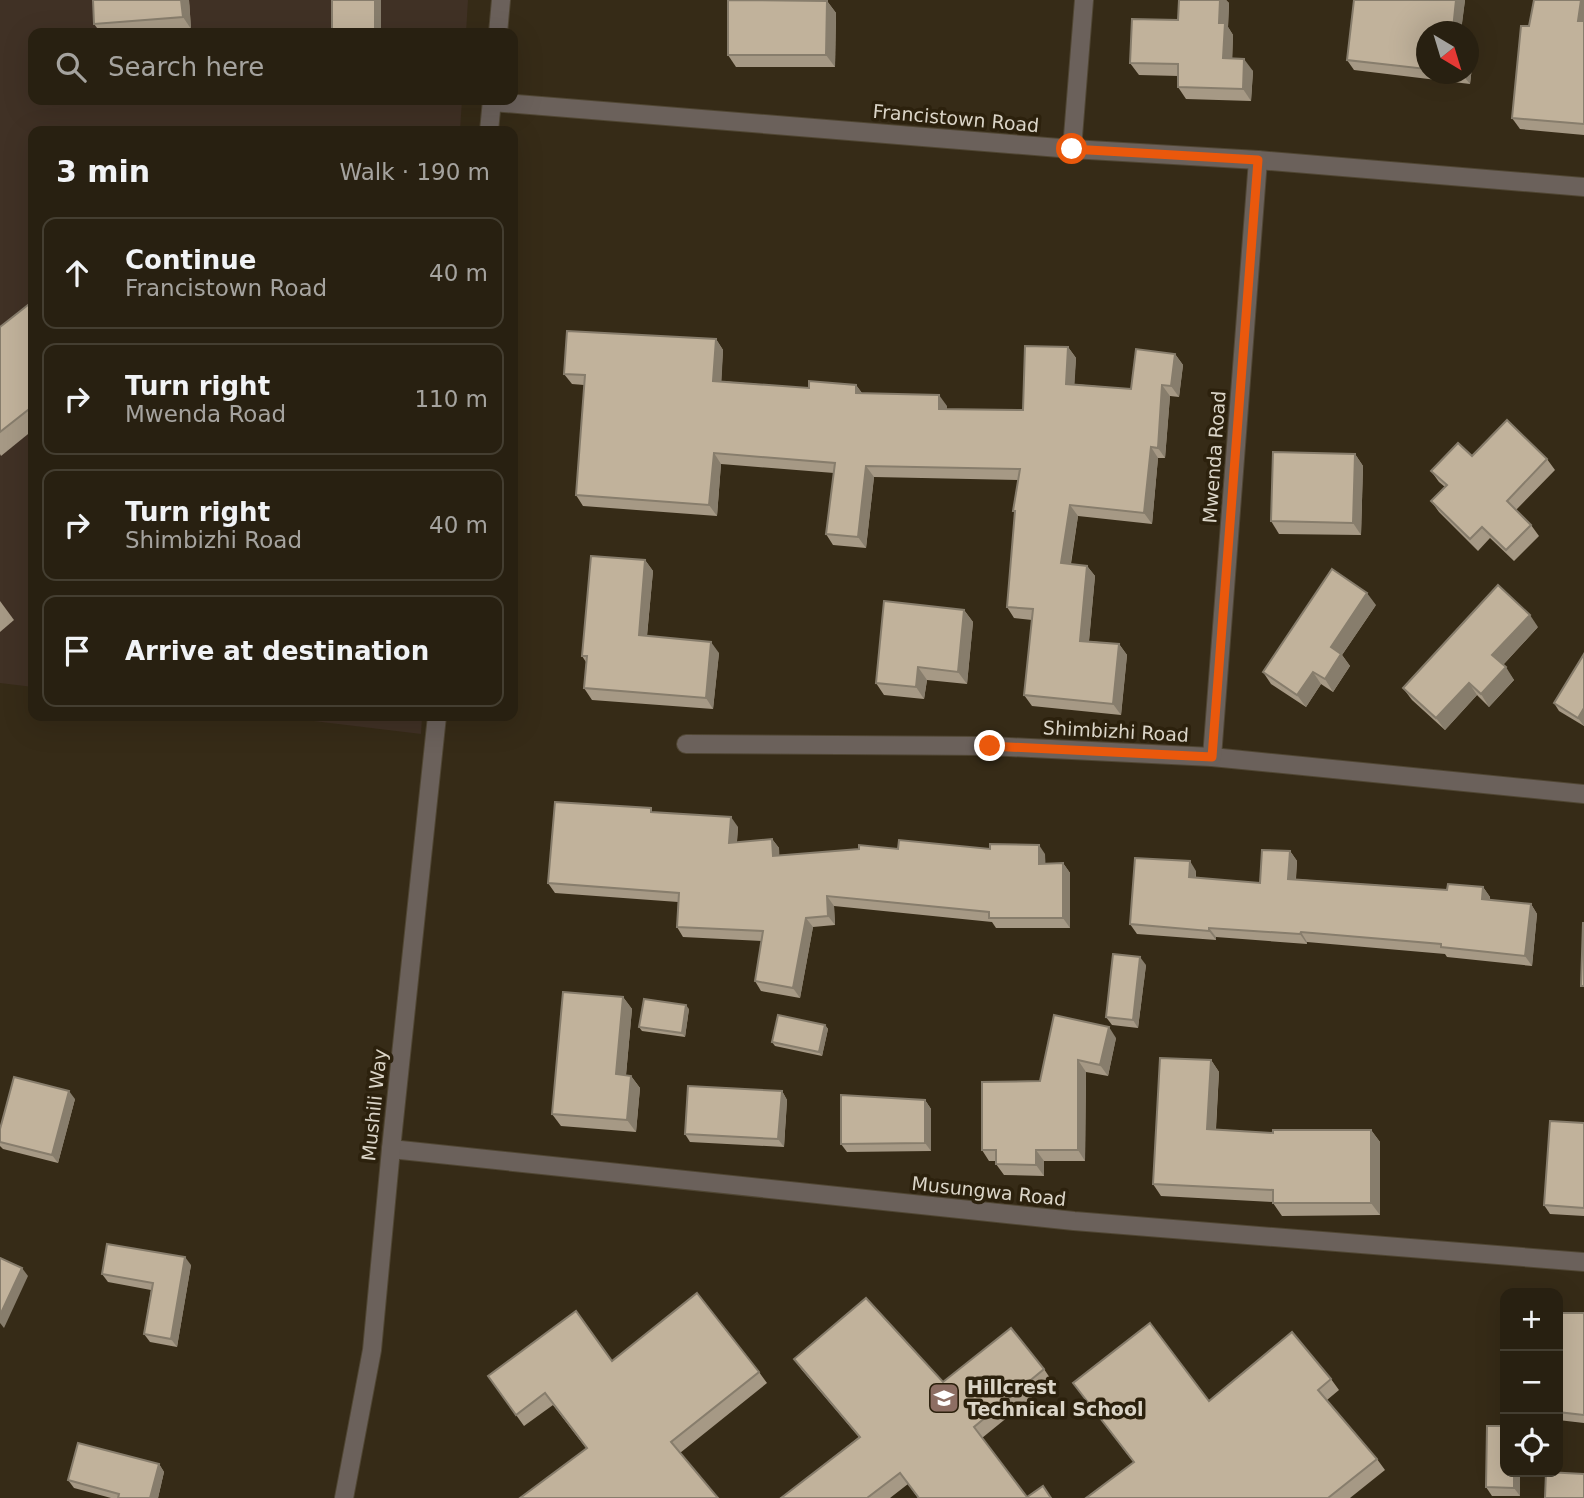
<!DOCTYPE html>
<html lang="en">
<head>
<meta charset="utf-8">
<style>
	:root { --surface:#282011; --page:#30281a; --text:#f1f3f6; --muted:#a5a39f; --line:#443e31 }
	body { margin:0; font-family:"DejaVu Sans",sans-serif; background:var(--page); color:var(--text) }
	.controls { position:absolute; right:21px; bottom:21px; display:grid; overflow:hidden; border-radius:14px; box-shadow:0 7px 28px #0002 }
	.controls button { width:63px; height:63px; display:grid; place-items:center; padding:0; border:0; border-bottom:2px solid var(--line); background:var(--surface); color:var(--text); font:35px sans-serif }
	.compass { position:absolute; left:1416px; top:21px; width:63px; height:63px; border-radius:50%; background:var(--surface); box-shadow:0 7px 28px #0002; rotate:142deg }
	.stop { position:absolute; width:21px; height:21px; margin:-16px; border:5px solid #ea580c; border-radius:50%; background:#fff }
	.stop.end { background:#ea580c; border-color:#fff; box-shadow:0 2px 7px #0008 }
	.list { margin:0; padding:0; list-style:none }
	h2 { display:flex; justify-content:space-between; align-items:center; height:91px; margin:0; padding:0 28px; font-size:30px }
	h2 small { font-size:23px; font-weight:400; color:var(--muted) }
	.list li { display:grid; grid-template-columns:46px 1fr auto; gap:21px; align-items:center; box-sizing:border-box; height:112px; margin:0 14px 14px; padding:0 14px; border:2px solid var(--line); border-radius:14px }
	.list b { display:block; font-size:26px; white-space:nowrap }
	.list p { margin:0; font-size:23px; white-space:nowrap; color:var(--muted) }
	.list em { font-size:23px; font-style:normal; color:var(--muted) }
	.icon { flex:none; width:38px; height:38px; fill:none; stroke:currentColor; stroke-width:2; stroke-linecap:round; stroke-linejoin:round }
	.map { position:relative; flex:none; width:1584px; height:1498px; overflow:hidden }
	.search { position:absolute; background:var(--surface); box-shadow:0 7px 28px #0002; left:28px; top:28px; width:490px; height:77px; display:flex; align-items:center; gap:18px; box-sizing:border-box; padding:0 24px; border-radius:14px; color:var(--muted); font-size:26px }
	.panel { position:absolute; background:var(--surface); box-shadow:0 7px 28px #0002; left:28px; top:126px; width:490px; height:595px; border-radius:14px }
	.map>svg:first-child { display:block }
	.industrial { fill:#403125 }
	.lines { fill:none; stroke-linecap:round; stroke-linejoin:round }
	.street-casing { stroke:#504633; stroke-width:20 }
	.street { stroke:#6b615b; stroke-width:18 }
	.wall { fill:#a69985 }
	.shaded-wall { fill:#877d6c }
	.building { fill:#c1b29b; stroke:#877d6c; stroke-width:2 }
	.route { stroke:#ea580c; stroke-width:9 }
	.labels { text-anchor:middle; stroke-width:7; stroke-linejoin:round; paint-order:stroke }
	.street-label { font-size:19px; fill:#dbd5c8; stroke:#2c210d }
	.poi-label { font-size:19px; font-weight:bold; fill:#dbd5c8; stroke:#2c210d; text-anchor:start }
</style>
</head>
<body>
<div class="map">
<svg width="1584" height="1498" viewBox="0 0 1584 1498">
	<rect width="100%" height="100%" fill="#362b17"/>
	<g class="industrial">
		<polygon points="0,0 468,0 466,33 33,33 33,100 462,100 460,131 33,131 33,687 0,683"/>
		<polygon points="272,716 422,716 421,734"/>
	</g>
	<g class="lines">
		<g class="street-casing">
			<g id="street">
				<polyline points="498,33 501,0"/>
				<polyline points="492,102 1072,149 1258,160 1584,187"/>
				<polyline points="489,131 492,100"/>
				<polyline points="1072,149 1084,0"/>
				<polyline points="686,744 990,746 1212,757 1584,794"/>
				<polyline points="1212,757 1258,160"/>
				<polyline points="391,1149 1074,1221 1584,1262"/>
				<polyline points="344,1498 372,1350 391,1149 437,716"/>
			</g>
		</g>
		<use href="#street" class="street"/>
	</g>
	<g class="wall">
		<polygon points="189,0 191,29 138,33 101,33 94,24"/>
		<polygon points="728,0 827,1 836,13 835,67 736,67 728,55"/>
		<polygon points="1179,0 1226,0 1229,3 1228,27 1233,35 1232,58 1253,71 1251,101 1186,99 1178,87 1178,76 1139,75 1130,63 1178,20"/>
		<polygon points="1354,0 1465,0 1461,30 1467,30 1468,32 1426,32 1426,74 1468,74 1475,41 1470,84 1354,70 1347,60"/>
		<polygon points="1584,0 1584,135 1520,129 1512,118 1529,26"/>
		<polygon points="33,301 33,430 1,456 0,454 0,327"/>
		<polygon points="716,339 723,350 721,381 809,388 856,385 862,393 947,406 947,409 1023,410 1068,347 1076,358 1074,384 1131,389 1175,354 1183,365 1179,397 1170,396 1165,458 1158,458 1152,524 1078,516 1071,564 1087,566 1095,576 1089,641 1119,644 1127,655 1121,715 1032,706 1024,695 1032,620 1014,618 1007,607 1015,513 1013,511 1018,480 874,477 866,548 833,545 826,534 834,473 721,464 717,516 583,506 576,495 584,385 572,384 564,374"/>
		<polygon points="1355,454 1363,466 1361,535 1279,534 1271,521"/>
		<polygon points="1547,459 1555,470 1516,510 1531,525 1539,536 1514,561 1490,538 1478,551 1439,512 1431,501 1445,487 1439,482 1431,471"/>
		<polygon points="645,560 653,571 647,636 719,653 713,709 592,700 584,688 586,662 582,656"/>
		<polygon points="0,601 14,620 0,632"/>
		<polygon points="1376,605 1342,655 1350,666 1333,692 1321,684 1306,707 1271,684 1263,672"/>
		<polygon points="964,610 973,622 967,684 927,680 924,699 884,695 876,683"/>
		<polygon points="1538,627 1503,665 1514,680 1489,707 1477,695 1445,730 1412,700 1403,688"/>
		<polygon points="1584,654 1584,726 1559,711 1554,703"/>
		<polygon points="654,812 738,827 737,842 772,839 779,848 779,855 898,849 990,849 1045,854 1045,864 1063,863 1070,873 1070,928 996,928 992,922 834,906 835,925 813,927 800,998 761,991 755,981 762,941 683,937 677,927 678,902 555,893 548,883"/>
		<polygon points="1290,851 1297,861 1296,879 1447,890 1483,887 1490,897 1490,900 1531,904 1537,914 1532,966 1447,957 1445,954 1307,942 1307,944 1216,937 1216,940 1137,934 1130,924 1196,871 1196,878 1260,883"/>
		<polygon points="1146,965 1138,1028 1112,1025 1106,1017"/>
		<polygon points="623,997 632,1009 626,1075 631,1076 640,1088 636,1132 561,1126 552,1114"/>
		<polygon points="689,1009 685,1037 642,1031 639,1027"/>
		<polygon points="825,1025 828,1029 822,1056 775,1046 772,1042"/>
		<polygon points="1116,1038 1108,1076 1086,1072 1085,1161 1044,1161 1044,1176 1004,1175 996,1164 996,1161 989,1161 982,1150 1040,1081"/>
		<polygon points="1211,1060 1219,1072 1216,1129 1273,1133 1371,1130 1380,1142 1380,1215 1282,1216 1273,1203 1273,1202 1161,1196 1153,1184"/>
		<polygon points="782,1091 787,1100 784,1147 690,1142 685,1134"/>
		<polygon points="75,1099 58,1163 3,1149 0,1146 0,1129"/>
		<polygon points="925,1100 931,1109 931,1151 847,1152 841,1144"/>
		<polygon points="1584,1123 1584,1216 1550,1214 1544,1205"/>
		<polygon points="191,1265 177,1347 150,1342 144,1334 151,1290 108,1282 102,1274"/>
		<polygon points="1558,1313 1584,1313 1584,1423 1558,1420"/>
		<polygon points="794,1359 943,1382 1044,1369 1052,1381 982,1438 1027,1497 1051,1498 918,1498 908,1484 890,1498 781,1498 859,1437 802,1370"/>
		<polygon points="612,1361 759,1372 767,1383 680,1453 586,1448 553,1405 524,1426 488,1376"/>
		<polygon points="1331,1379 1339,1390 1327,1400 1377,1459 1385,1470 1350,1498 1086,1498 1134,1463 1073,1383 1209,1401"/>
		<polygon points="159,1464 164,1472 158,1498 111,1498 74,1488 68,1480"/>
		<polygon points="1505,1472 1520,1472 1520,1496 1492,1496 1486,1487"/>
	</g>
	<g class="shaded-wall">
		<polygon points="181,0 189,0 191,29 183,17"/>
		<rect x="375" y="0" width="6" height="33"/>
		<polygon points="1220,0 1226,0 1229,3 1228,27 1233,35 1232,70 1223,58 1219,23"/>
		<polygon points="1456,0 1465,0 1461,32 1453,29"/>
		<polygon points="1581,0 1584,0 1584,30 1578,21"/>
		<polygon points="827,1 836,13 835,67 826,55"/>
		<polygon points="1468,32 1475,41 1470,84 1462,74 1468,74"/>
		<polygon points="1244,59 1253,71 1251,101 1243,89"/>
		<polygon points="716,339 723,350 721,392 713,381"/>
		<polygon points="1068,347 1076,358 1074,394 1066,384"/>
		<polygon points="1175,354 1183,365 1179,397 1171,386"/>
		<polygon points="856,385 864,396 856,393"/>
		<polygon points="1162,385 1170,396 1165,458 1158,448"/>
		<polygon points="939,395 947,406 947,420 939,409"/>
		<polygon points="1151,447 1158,458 1152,524 1144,513"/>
		<polygon points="714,453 721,464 717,516 709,505"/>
		<polygon points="1355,454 1363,466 1361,535 1353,523"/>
		<polygon points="866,466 874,477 866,548 858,537"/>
		<polygon points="1070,505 1078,516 1069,574 1061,563"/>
		<polygon points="645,560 653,571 646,646 639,635"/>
		<polygon points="1087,566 1095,576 1088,651 1080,641"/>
		<polygon points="1367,593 1376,605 1342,655 1350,666 1333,692 1325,679 1331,647"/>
		<polygon points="964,610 973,622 967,684 958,672"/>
		<polygon points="1530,615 1538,627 1501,667 1492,655"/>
		<polygon points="711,642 719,653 713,709 706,698"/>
		<polygon points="1119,644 1127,655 1121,715 1113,704"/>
		<polygon points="918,667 927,680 924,699 916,687"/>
		<polygon points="1506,667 1514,680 1489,707 1481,694"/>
		<polygon points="1313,672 1321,684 1306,707 1297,695"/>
		<polygon points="1469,683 1477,695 1445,730 1436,718"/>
		<polygon points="1584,708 1584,726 1578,718"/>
		<polygon points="731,817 738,827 736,852 729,843"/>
		<polygon points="772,839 779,848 780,866 773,856"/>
		<polygon points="1039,845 1045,854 1046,874 1039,864"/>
		<polygon points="1290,851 1297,861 1295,888 1288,879"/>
		<polygon points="1190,861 1196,871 1195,887 1189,877"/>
		<polygon points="1063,863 1070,873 1070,928 1063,918"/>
		<polygon points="1483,887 1490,897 1488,908 1482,899"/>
		<polygon points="827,896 834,906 835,925 828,916"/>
		<polygon points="1531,904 1537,914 1532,966 1525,956"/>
		<polygon points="806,918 813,927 800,998 793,988"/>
		<polygon points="1209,928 1216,937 1216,940 1209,931"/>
		<polygon points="1301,932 1307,942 1307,944 1300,934"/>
		<polygon points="1140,957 1146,965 1138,1028 1133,1020"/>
		<polygon points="623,997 632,1009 625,1086 616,1074"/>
		<polygon points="686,1005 689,1009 685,1037 682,1033"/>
		<polygon points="825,1025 828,1029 822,1056 819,1052"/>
		<polygon points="1109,1027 1116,1038 1108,1076 1100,1065"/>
		<polygon points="1078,1060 1086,1072 1085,1161 1078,1150"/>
		<polygon points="1211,1060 1219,1072 1215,1141 1207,1129"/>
		<polygon points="631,1076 640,1088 636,1132 627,1120"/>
		<polygon points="69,1091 75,1099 58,1163 52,1155"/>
		<polygon points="782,1091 787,1100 784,1147 778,1139"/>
		<polygon points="925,1100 931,1109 931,1151 925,1143"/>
		<polygon points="1371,1130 1380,1142 1380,1215 1371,1203"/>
		<polygon points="1036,1150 1044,1161 1044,1176 1036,1165"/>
		<polygon points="185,1257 191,1265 177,1347 171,1339"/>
		<polygon points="22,1268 28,1276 4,1328 0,1323 0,1315"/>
		<polygon points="159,1464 164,1472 158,1498 150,1498"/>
		<polygon points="1514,1472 1520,1472 1520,1496 1514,1488"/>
	</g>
	<g class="building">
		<polygon points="93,0 181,0 183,17 94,24"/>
		<rect x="332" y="0" width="43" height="33"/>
		<polygon points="728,0 827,1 826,55 728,55"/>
		<polygon points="1179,0 1220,0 1219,23 1225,23 1223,58 1244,59 1243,89 1178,87 1178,64 1130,63 1132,19 1178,20"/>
		<polygon points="1354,0 1456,0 1453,29 1467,30 1467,32 1426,32 1426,69 1347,60"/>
		<polygon points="1534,0 1581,0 1578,21 1584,21 1584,124 1512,118 1521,26 1529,26"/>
		<polygon points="33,301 33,406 0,432 0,327"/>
		<polygon points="567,331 716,339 713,381 809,388 809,381 856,385 856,393 939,395 939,409 1023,410 1025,346 1068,347 1066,384 1131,389 1136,349 1175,354 1171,386 1162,385 1158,448 1151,447 1144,513 1070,505 1061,563 1087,566 1080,641 1119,644 1113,704 1024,695 1033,609 1007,607 1015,511 1013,511 1020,469 866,466 858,537 826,534 835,463 714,453 709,505 576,495 585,375 564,374"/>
		<polygon points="1507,420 1547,459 1507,501 1531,525 1506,550 1482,527 1470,539 1431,501 1447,485 1431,471 1458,443 1472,456"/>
		<polygon points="1273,452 1355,454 1353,523 1271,521"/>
		<polygon points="591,556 645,560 639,635 711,642 706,698 584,688 587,656 582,656"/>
		<polygon points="1332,569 1367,593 1331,647 1341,654 1325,679 1313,672 1297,695 1263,672"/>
		<polygon points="1498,585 1530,615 1492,655 1506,667 1481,694 1469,683 1436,718 1403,688"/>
		<polygon points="884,601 964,610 958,672 918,667 916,687 876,683"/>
		<polygon points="1584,654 1584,708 1578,718 1554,703"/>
		<polygon points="555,802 651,808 651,812 731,817 729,843 772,839 773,856 859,849 859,845 898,849 899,840 990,849 990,844 1039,845 1039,864 1063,863 1063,918 989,918 989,912 827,896 828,916 806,918 793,988 755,981 763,931 677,927 679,893 548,883"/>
		<polygon points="1262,850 1290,851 1288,879 1447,890 1448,884 1483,887 1482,899 1531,904 1525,956 1441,947 1441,944 1301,932 1300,934 1209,928 1209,931 1130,924 1135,858 1190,861 1189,877 1260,883"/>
		<polygon points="1583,923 1584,923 1584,986 1581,986"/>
		<polygon points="1113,954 1140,957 1133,1020 1106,1017"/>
		<polygon points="563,992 623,997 616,1074 631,1076 627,1120 552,1114"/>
		<polygon points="644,999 686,1005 682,1033 639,1027"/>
		<polygon points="778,1015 825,1025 819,1052 772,1042"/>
		<polygon points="1054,1015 1109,1027 1100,1065 1078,1060 1078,1150 1036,1150 1036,1165 996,1164 996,1150 982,1150 982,1082 1040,1081"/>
		<polygon points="1160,1058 1211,1060 1207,1129 1273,1133 1273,1130 1371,1130 1371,1203 1273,1203 1273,1190 1153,1184"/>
		<polygon points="14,1077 69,1091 52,1155 0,1142 0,1129"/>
		<polygon points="688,1086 782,1091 778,1139 685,1134"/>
		<polygon points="841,1095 925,1100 925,1143 841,1144"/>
		<polygon points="1550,1121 1584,1123 1584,1208 1544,1205"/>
		<polygon points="107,1244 185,1257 171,1339 144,1334 153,1283 102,1274"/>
		<polygon points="0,1258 22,1268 0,1315"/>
		<polygon points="697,1293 759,1372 671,1442 718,1498 520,1498 587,1448 545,1393 516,1415 488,1376 576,1311 612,1361"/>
		<polygon points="866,1298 943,1382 1011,1328 1044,1369 974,1427 1027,1497 1043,1486 1051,1498 919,1498 900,1473 867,1498 781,1498 860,1437 794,1359"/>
		<polygon points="1558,1313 1584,1313 1584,1415 1558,1412 1559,1354 1558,1354"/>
		<polygon points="1150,1323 1209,1401 1292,1332 1331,1379 1318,1390 1377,1459 1328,1498 1086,1498 1134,1462 1073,1383"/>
		<polygon points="1504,1326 1505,1326 1505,1353 1503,1353"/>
		<polygon points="1487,1426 1505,1426 1505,1472 1514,1472 1514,1488 1486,1487"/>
		<polygon points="78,1443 159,1464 150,1498 118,1498 119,1494 68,1480"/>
		<polygon points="1546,1472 1584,1474 1584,1498 1545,1498"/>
	</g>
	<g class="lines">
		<polyline class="route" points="990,746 1212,757 1258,160 1072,149"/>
	</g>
	<defs>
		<g id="school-square" transform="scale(1.575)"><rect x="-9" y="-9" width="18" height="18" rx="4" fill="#8d6e63" stroke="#2c210d"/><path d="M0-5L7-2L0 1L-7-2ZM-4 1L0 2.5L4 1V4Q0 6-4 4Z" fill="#fff"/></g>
	</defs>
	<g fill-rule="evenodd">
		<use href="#school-square" x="944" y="1398"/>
	</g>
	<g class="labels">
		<g class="street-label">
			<text transform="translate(956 118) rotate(5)" y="7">Francistown Road</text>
			<text transform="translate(1214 457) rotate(-86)" y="7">Mwenda Road</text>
			<text transform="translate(1116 731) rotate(3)" y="7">Shimbizhi Road</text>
			<text transform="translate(374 1105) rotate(-84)" y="7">Mushili Way</text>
			<text transform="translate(989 1191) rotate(6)" y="7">Musungwa Road</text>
		</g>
		<g class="poi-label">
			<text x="967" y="1394">Hillcrest<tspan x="967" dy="22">Technical School</tspan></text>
		</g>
	</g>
</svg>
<div class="controls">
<button>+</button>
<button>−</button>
<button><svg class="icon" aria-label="locate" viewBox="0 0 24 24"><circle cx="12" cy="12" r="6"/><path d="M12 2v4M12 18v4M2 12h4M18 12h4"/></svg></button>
</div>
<svg class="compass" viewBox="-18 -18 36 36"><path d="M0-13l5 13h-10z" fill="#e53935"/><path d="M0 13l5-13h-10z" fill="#a5a39f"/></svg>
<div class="stop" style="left:1072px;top:149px"></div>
<div class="stop end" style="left:990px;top:746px"></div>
<div class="search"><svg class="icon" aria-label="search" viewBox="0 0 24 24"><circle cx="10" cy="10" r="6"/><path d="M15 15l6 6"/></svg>Search here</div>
<section class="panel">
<h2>3 min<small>Walk · 190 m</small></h2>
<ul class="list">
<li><svg class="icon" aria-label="ahead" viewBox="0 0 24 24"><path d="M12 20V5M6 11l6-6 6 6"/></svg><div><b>Continue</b><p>Francistown Road</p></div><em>40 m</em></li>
<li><svg class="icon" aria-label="right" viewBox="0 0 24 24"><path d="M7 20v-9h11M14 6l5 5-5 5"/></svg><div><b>Turn right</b><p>Mwenda Road</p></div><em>110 m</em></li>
<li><svg class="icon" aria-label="right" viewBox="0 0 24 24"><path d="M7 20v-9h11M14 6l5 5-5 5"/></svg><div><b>Turn right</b><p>Shimbizhi Road</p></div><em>40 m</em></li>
<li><svg class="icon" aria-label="arrive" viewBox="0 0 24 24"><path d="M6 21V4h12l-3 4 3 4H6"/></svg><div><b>Arrive at destination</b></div></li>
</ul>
</section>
</div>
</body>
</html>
